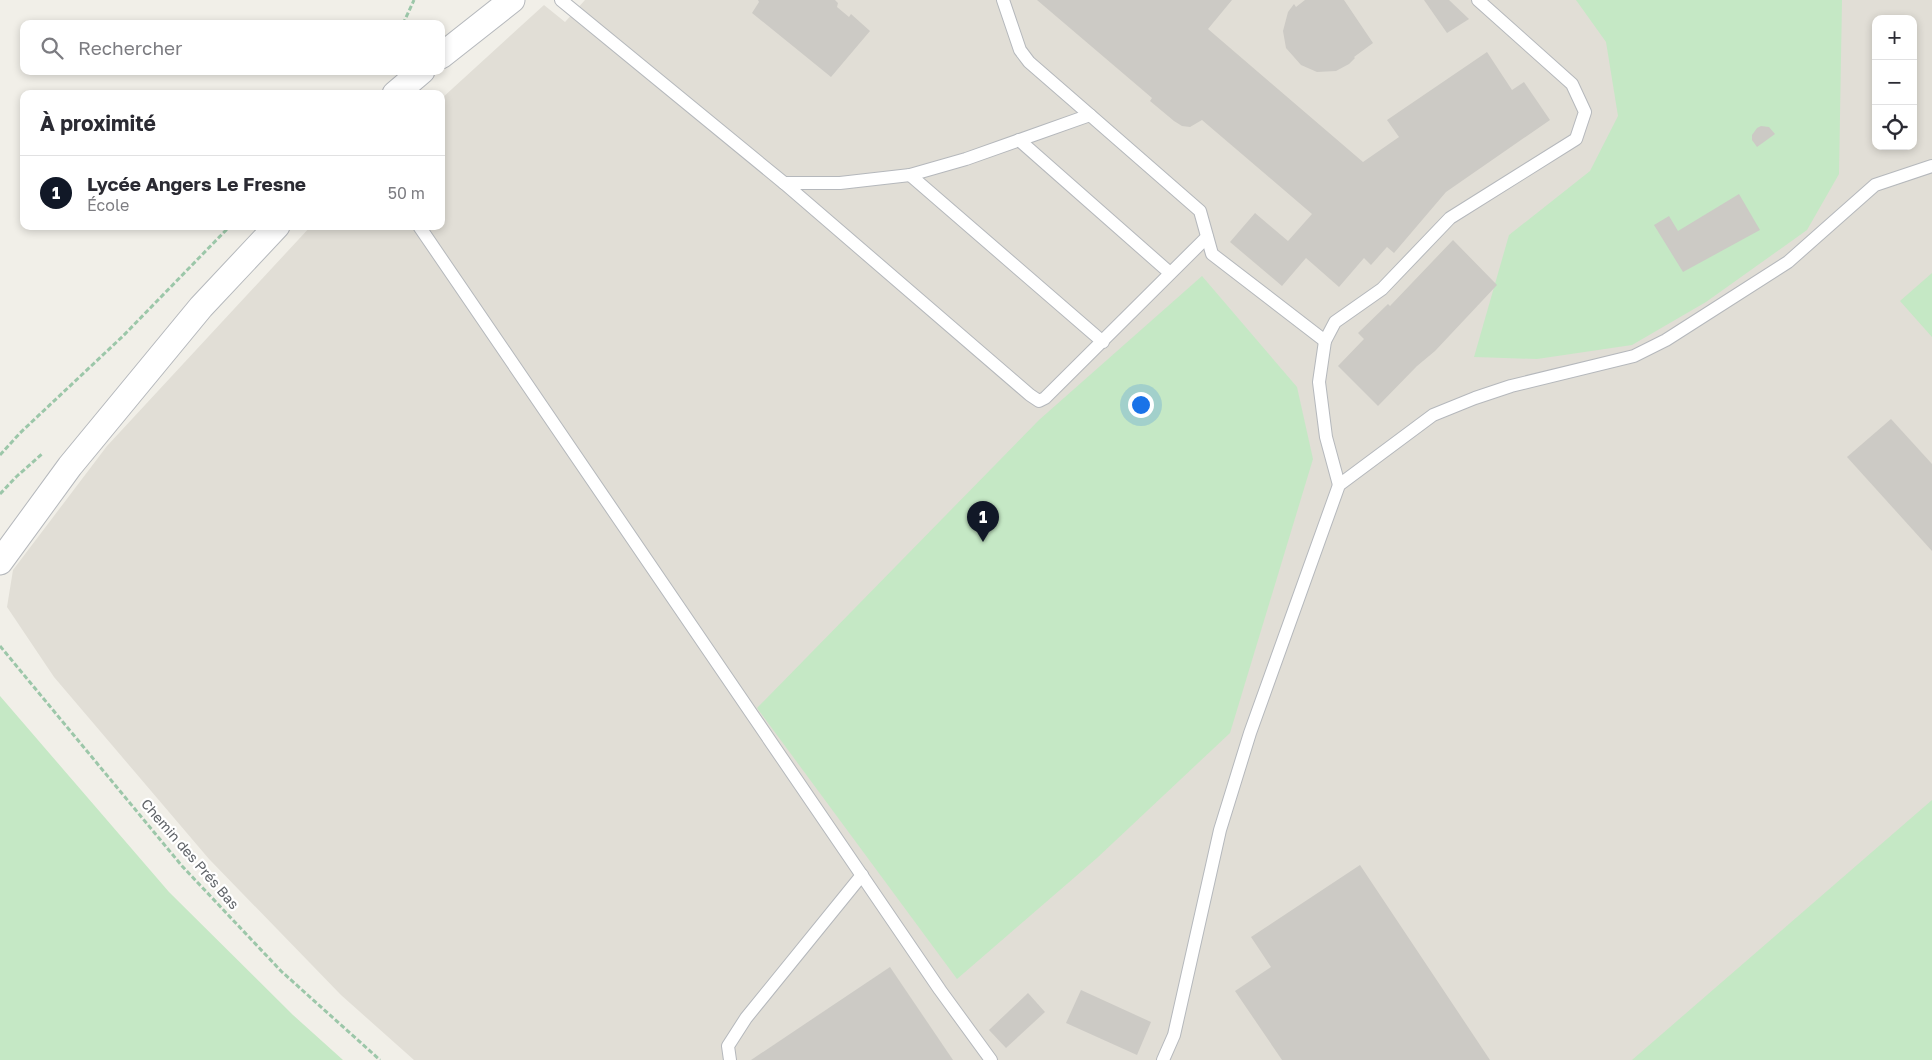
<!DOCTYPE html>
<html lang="fr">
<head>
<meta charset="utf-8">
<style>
	:root { --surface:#fff; --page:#f2f2f3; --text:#2b2b33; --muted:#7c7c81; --line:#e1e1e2; --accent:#111827 }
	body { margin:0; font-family:"Golos Text",sans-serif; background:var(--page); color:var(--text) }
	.controls { position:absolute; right:15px; top:15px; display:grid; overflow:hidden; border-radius:10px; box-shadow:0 2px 8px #0003 }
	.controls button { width:45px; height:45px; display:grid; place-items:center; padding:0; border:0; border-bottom:1px solid var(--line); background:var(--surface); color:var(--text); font:25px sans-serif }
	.you { position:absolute; left:1140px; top:404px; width:18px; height:18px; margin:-12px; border:4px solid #fff; border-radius:50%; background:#1a73e8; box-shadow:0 0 0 8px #1a73e833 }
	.badge { display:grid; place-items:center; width:32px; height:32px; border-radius:50%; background:var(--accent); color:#fff; font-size:16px; font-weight:700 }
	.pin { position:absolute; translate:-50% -41px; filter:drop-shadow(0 1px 2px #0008) }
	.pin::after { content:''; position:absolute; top:26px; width:18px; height:15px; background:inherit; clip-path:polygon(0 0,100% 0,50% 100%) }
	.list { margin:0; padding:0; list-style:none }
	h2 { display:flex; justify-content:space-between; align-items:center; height:65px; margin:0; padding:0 20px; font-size:21px }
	h2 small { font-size:16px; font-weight:400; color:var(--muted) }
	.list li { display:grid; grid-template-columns:32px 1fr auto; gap:15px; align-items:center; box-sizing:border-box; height:75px; padding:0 20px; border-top:1px solid var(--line) }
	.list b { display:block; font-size:19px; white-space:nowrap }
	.list p { margin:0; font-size:16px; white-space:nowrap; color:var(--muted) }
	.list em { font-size:16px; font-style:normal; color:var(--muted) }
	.icon { flex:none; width:28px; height:28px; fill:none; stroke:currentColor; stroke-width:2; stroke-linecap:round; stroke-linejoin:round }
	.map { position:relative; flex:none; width:1932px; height:1060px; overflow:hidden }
	.search { position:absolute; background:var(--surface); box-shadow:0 2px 8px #0003; left:20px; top:20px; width:425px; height:55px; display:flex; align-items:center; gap:12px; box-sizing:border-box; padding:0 18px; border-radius:10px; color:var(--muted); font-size:19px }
	.panel { position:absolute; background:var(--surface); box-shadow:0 2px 8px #0003; left:20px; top:90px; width:425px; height:140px; border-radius:10px }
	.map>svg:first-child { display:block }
	.education { fill:#e1ded6; fill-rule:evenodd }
	.green { fill:#c5e8c5 }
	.building { fill:#cccac5 }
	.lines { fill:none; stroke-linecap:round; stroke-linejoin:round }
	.lane-casing { stroke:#b5b8bc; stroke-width:14 }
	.street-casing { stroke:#b5b8bc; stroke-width:27 }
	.path { stroke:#9cc7a9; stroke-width:3; stroke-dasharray:5 2.5; stroke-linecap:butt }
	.lane { stroke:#fff; stroke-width:12 }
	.street { stroke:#fff; stroke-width:25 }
	.labels { text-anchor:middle; stroke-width:4.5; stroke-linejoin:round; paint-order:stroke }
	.street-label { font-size:14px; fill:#5f6368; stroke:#fff }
</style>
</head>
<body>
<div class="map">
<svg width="1932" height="1060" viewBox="0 0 1932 1060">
	<rect width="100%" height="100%" fill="#f1efe8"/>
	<path class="education" d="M 585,0 L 1932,0 L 1932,1060 L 414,1060 L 341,995 L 209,859 L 54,677 L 7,607 L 13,570 L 107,446 L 311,226 L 441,226 L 441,99 L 544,5 L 565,22 ZM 1876,19 L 1913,19 L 1913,146 L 1876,146 Z"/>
	<g class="green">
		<polygon points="1576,0 1842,0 1839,174 1807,230 1706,302 1632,345 1537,359 1474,357 1509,235 1590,171 1618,116 1606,42"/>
		<polygon points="1932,273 1932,337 1900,301"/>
		<polygon points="1202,276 1297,387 1313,459 1230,733 1097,858 957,979 757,708 1039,420"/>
		<polygon points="0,696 169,892 293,1015 343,1060 0,1060"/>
		<polygon points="1932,800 1932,1060 1632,1060"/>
	</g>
	<g class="building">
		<polygon points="758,0 835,0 838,3 837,7 849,17 851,14 870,31 831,77 752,13 759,2"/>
		<polygon points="1037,0 1232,0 1208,29 1363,162 1399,137 1387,120 1487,52 1512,90 1524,82 1550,120 1446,192 1394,253 1387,247 1371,265 1364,258 1339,287 1306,258 1282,286 1230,242 1255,213 1288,241 1312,214 1202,120 1190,127 1182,126 1174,121 1150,101 1152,98"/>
		<polygon points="1305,0 1344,0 1373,43 1354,57 1355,58 1349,64 1336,71 1317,72 1301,65 1286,48 1283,31 1288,12 1294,4 1296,7"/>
		<polygon points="1424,0 1449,0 1469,19 1447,33"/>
		<polygon points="1761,126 1769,127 1775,134 1757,147 1752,140 1752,135 1757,128"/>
		<polygon points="1739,194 1760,230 1683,272 1654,225 1669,216 1678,231"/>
		<polygon points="1453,240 1497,285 1435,351 1417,366 1378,406 1338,366 1364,339 1358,333 1388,304 1390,306"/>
		<polygon points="1891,419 1932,464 1932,551 1847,457"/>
		<polygon points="1360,865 1490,1060 1282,1060 1235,991 1271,967 1251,937"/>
		<polygon points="890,967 953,1060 751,1060"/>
		<polygon points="1081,990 1151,1022 1137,1055 1066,1023"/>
		<polygon points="1028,993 1045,1012 1006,1048 989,1030"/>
	</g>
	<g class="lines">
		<g class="lane-casing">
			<g id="lane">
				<polyline points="561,0 784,183 840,183 910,175 966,159 1090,115 1200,211 1212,254 1325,341"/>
				<polyline points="1003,0 1020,50 1029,62 1090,115"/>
				<polyline points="1019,140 1170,273"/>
				<polyline points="910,175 1103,342"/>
				<polyline points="784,183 1030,395 1039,401 1045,398 1207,237"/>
				<polyline points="419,226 940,990 991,1060"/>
				<polyline points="1339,485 1326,437 1319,382 1325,341 1335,322 1382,289 1450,218 1576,139 1585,112 1572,84 1478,0"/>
				<polyline points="730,1060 728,1046 746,1018 862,875"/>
				<polyline points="1163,1060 1174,1035 1220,830 1250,733 1339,485 1433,415 1475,398 1511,386 1634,356 1666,340 1788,262 1875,185 1932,166"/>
			</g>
		</g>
		<g class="street-casing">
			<g id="street">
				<polyline points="441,56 512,0"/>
				<polyline points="395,94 422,71"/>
				<polyline points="0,562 70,466 201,307 277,226"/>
			</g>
		</g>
		<g class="path">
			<polyline points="403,24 414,0"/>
			<polyline points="0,455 20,433 123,336 230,226"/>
			<polyline points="0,494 16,477 43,453"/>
			<polyline points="0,646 182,866 281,971 380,1060"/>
		</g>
		<use href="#lane" class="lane"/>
		<use href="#street" class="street"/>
	</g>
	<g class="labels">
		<g class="street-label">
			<text transform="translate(190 854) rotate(49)" y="5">Chemin des Prés Bas</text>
		</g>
	</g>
</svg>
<div class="controls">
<button>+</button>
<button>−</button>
<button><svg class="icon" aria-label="locate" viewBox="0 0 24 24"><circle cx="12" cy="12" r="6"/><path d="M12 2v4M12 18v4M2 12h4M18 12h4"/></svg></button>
</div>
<div class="you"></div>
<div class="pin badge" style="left:983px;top:542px">1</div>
<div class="search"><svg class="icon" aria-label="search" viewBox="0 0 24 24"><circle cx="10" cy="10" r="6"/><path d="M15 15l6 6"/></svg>Rechercher</div>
<section class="panel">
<h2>À proximité<small></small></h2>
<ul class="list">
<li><span class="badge">1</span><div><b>Lycée Angers Le Fresne</b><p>École</p></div><em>50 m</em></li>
</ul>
</section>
</div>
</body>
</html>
